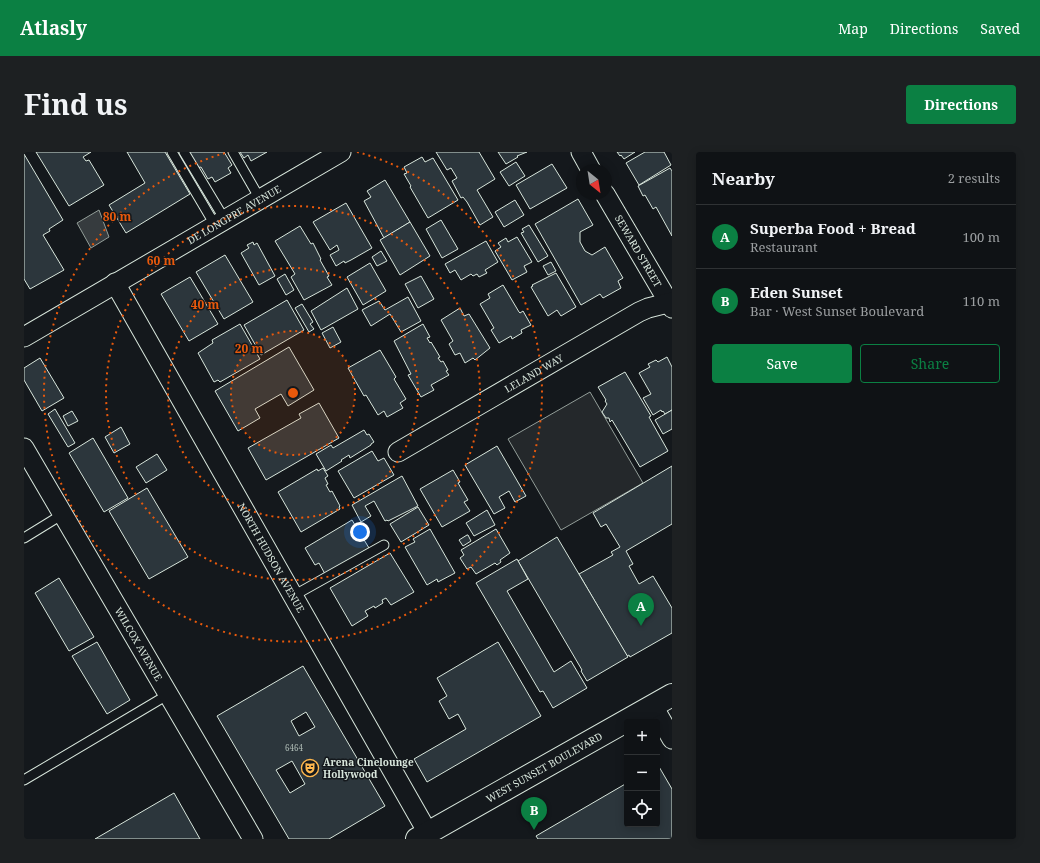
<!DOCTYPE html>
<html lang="en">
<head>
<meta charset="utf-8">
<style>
	:root { --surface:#0f1215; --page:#1d2022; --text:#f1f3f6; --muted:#9b9ea0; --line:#2f3234; --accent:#0b8043 }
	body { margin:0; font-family:"Noto Serif",serif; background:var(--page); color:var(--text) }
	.controls { position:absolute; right:12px; bottom:12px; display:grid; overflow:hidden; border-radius:4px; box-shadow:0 2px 10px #0003 }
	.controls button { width:36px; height:36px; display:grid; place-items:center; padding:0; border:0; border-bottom:1px solid var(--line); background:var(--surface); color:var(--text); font:20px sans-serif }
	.compass { position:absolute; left:552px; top:12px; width:36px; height:36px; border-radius:50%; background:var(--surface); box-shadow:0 2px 10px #0003; rotate:150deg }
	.you { position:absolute; left:336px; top:380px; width:14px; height:14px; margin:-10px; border:3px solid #fff; border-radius:50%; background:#1a73e8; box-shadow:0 0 0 6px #1a73e833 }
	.badge { display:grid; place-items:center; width:26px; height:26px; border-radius:50%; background:var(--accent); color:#fff; font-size:13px; font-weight:700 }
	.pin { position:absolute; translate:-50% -33px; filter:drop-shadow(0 1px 2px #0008) }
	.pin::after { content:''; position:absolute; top:21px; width:14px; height:12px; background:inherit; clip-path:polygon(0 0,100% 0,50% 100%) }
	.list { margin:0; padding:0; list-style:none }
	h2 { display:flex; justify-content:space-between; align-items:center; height:52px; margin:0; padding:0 16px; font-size:17px }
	h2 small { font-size:13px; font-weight:400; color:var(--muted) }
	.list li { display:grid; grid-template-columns:26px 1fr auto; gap:12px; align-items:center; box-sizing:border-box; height:64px; padding:0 16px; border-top:1px solid var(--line) }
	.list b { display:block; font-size:15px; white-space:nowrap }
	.list p { margin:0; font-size:13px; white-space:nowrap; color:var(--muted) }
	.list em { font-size:13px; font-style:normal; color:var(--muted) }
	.actions { display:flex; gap:8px; padding:12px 16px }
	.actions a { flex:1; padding:9px 0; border:1px solid var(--accent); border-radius:4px; text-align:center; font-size:14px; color:var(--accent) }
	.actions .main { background:var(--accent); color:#fff }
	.icon { flex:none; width:22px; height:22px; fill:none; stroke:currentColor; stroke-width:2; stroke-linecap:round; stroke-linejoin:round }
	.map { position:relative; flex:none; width:648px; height:687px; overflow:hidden; border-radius:4px }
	header { display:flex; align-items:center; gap:24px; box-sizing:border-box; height:56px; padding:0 20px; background:var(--accent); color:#fff }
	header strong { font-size:19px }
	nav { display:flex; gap:22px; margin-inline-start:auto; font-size:14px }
	.intro { display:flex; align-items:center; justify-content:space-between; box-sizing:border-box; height:96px; padding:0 24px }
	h1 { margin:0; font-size:28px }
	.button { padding:10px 18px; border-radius:4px; background:var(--accent); color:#fff; font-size:14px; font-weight:700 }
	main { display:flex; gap:24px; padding:0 24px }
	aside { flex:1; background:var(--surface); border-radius:4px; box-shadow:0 2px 10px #0003 }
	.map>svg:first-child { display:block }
	.parking { fill:#24282b; stroke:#939e99 }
	.water { fill:#363b3e; stroke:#939e99 }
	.building { fill:#2c363c; stroke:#d8e6dc; fill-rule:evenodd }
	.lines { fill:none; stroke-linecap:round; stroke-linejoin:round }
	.service-casing { stroke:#d8e6dc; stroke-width:11 }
	.minor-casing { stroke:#d8e6dc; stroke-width:21 }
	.primary-casing { stroke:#d8e6dc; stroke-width:24 }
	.service { stroke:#14181c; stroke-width:9 }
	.minor { stroke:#14181c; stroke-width:19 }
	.primary { stroke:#14181c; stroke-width:22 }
	.ring { fill:none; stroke:#e8590c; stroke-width:2; stroke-dasharray:2 4 }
	.labels { text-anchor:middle; stroke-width:3; stroke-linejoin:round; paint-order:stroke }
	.number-label { font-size:8px; fill:#adbab4 }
	.street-label { font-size:10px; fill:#d8e6dc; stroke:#14181c }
	.poi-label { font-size:10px; font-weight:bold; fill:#d8e6dc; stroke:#14181c; text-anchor:start }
	.centre { fill:#e8590c; stroke:#14181c; stroke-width:2 }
	.ring-label { font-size:12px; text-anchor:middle; font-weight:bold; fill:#e8590c; stroke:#14181c; stroke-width:3; stroke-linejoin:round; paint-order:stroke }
</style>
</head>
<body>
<header>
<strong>Atlasly</strong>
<nav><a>Map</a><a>Directions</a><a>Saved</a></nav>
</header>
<div class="intro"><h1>Find us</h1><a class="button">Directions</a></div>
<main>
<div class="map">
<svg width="648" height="687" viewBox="0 0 648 687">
	<rect width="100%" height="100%" fill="#14181c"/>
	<polygon class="parking" points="566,240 619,331 537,378 484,287"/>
	<polygon class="water" points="75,58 85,85 67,96 53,71"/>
	<g class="building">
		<polygon points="12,0 67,0 59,5 62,9 65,8 80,33 45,54"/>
		<polygon points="103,0 141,0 166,42 102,81 85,53 121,31"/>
		<polygon points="164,0 200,0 208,13 204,16 207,21 191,30 188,25 184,27 177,15 173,16"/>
		<polygon points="216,0 243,0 227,9 224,3 220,6"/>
		<polygon points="412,0 455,0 471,27 453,38 469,65 456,73 443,50 439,45 437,46 428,29 433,26 427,16 423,18"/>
		<polygon points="474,0 503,0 493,4 494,5 482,12"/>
		<polygon points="593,0 611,0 600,7 597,3 596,4"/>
		<polygon points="621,0 640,0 647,13 615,33 602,11"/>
		<polygon points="0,2 39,68 25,77 26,79 19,83 40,118 6,137 0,127"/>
		<polygon points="398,5 401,10 409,6 434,48 404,66 386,35 387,34 380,22 383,21 380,15"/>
		<polygon points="492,10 501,24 485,34 476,20"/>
		<polygon points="528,12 543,36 506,57 492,33"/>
		<polygon points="646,16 648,19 648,84 632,55 629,57 621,43 619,44 614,34"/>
		<polygon points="361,28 386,70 360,86 340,49 347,45 343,39"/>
		<polygon points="554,47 569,73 556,80 556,90 561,99 568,103 581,95 599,126 594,129 597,136 579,146 576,142 557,153 511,72"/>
		<polygon points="491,48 500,63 480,75 471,60"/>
		<polygon points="322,51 348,96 327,108 321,111 320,109 312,114 306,103 315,98 313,93 306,98 289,70"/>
		<polygon points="417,68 434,97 418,106 402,77"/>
		<polygon points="386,70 406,104 376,123 356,88"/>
		<polygon points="505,73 524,104 514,110 497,81 500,80 498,77"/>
		<polygon points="276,74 287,92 289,91 297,107 296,108 305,124 303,125 308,133 280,148 267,125 271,122 251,89"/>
		<polygon points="493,85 508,110 500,114 503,120 488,128 471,99 477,95 474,91 482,86 484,90"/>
		<polygon points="462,89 474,110 461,118 463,121 455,125 453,122 449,124 447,122 437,128 431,118 426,121 421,112"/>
		<polygon points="229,90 230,93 233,91 251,124 235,133 217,101 225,96 223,93"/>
		<polygon points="357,99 363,109 353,114 348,105"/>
		<polygon points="201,103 229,150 200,167 172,120"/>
		<polygon points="527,110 532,119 524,123 519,114"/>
		<polygon points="346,111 362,139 339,153 323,125"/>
		<polygon points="532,121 552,155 537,164 533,158 524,164 507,135 509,134 508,133"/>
		<polygon points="261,122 270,138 262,143 253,127"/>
		<polygon points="397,124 410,147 394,156 381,132"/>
		<polygon points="166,125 194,172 165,189 137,142"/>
		<polygon points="479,133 495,160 496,161 499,159 507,173 497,178 498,181 488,187 487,184 475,191 467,178 470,176 456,152 466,146 464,142"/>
		<polygon points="323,136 334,157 297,178 287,159"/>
		<polygon points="384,145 397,169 377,180 366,162 347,174 338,158 355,149 361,158"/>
		<polygon points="263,148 280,178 237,203 220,173"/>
		<polygon points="278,152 289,170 286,172 290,177 285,180 271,156"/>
		<polygon points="436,156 440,164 445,162 466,196 451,208 449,206 441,211 436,201 431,203 425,192 429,189 417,168"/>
		<polygon points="216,172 236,207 196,230 194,228 190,230 174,201 189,191 188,188"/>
		<polygon points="399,172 406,185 403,186 406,191 407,190 416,205 414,206 417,210 419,209 424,218 422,219 425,223 407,233 410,238 397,245 384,223 387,222 370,189"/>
		<polygon points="309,175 317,190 306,196 298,181"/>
		<polygon points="265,195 290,238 264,254 257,242 231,257 236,266 214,279 191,239"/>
		<polygon points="356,198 372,225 370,227 382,247 376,251 379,256 363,265 360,259 354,263 342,243 340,244 324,216"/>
		<polygon points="643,205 648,215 648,258 641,262 639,259 638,260 637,258 629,263 619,246 627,242 615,221 626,215 624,212 632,208 634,210"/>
		<polygon points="16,206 40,246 18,259 0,228 0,216"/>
		<polygon points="601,220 627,264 625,265 644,299 616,315 588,268 586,270 585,266 582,266 578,260 583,252 581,249 582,248 574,235"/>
		<polygon points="295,251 315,286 242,328 224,296 277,266 275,262"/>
		<polygon points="31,257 51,291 44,295 24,262"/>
		<polygon points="648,258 648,277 639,282 631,268"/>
		<polygon points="48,259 54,269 44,274 39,264"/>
		<polygon points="97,275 106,292 90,301 81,285"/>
		<polygon points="340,278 343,283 345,282 350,290 347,292 347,293 326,306 325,303 317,308 318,309 302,319 292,302 307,293 309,296"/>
		<polygon points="69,286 104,346 80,360 45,301"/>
		<polygon points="473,294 502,344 491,350 485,339 475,345 481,356 470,362 441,313"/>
		<polygon points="348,299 354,309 360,306 370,323 330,346 314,319"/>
		<polygon points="133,302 143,318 122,331 112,315"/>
		<polygon points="648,314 648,372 602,399 609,412 605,414 615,432 629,424 648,456 648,481 606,505 605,503 603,504 555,422 589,403 587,400 596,395 582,372 577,375 569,361"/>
		<polygon points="299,316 304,324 301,326 304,332 302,333 306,340 308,339 316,354 315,355 316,357 277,380 254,340 293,317 294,319"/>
		<polygon points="429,318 436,330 434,331 444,348 440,350 446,359 418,375 396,337"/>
		<polygon points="378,324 394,354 364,369 363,368 361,369 350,349 341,354 347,364 337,370 328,353"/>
		<polygon points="123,336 164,405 125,427 85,359"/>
		<polygon points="394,355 405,373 377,390 366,372"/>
		<polygon points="463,358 471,373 450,384 442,371"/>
		<polygon points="328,368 345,396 301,422 295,411 291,413 281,396"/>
		<polygon points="406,377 431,421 414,430 413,427 403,433 381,395 391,390 389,387"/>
		<polygon points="472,377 486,401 476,408 477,410 473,413 471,411 452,422 447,415 443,417 436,406 440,403 437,398"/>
		<polygon points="443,383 444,383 447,389 439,394 435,388"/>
		<polygon points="533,385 604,505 563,529 557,519 558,518 494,409"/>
		<polygon points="366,401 390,440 367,453 362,446 358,448 359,451 351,456 350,454 341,459 344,464 328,474 306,436"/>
		<polygon points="493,407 504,427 483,439 530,520 547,509 563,536 529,556 519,539 516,540 452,431"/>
		<polygon points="35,426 70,485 45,499 11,441"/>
		<polygon points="73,490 106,548 83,562 48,504"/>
		<polygon points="474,490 517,564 403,630 390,607 442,577 434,562 425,567 415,549 423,544 413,526"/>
		<path d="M 279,514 L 361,654 L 305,687 L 265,687 L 193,564 ZM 282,560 L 291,575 L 275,584 L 267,569 ZM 268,609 L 281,632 L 266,641 L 252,618 Z"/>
		<polygon points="634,613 648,637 648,687 514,687 512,684 603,631 603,672 633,672"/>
		<polygon points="150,641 176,687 71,687"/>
	</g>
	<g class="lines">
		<g class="service-casing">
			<g id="service">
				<polyline points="148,0 191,73"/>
				<polyline points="160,0 201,68"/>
				<polyline points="209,0 236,47"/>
				<polyline points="0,386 39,362"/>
				<polyline points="269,444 360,393"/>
				<polyline points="0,628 145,542"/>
			</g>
		</g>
		<g class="minor-casing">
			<g id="minor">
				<polyline points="557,0 567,18"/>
				<path id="s1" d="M 581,42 L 648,156"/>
				<path id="s2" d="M 91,131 L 404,681"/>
				<path id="s3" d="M 0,185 L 317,0"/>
				<path id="s4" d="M 0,296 L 229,687"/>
				<path id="s5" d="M 374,300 L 615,160 L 624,156 L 648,150"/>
				<polyline points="629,554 648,587"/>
			</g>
		</g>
		<g class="primary-casing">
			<g id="primary">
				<path id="s6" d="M 393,687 L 648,543"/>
			</g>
		</g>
		<use href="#service" class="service"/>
		<use href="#minor" class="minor"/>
		<use href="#primary" class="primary"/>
	</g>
	<circle cx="269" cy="241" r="62" fill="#e8590c" fill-opacity=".12"/>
	<g class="ring">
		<circle cx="269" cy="241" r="62"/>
		<circle cx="269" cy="241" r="125"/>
		<circle cx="269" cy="241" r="187"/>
		<path d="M333 0A249 249 0 1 1 205 0"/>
	</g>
	<defs>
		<g id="theatre-ring" transform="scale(0.9)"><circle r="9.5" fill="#14181c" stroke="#ffb74d" stroke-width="1.5"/><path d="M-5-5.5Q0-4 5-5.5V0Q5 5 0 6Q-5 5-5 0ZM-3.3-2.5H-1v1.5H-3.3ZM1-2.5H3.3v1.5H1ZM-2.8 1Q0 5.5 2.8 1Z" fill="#ffb74d"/></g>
	</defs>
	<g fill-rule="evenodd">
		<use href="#theatre-ring" x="286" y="616"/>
	</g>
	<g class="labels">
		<g class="number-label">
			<text x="270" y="599">6464</text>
		</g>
		<g class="street-label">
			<text dy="4" stroke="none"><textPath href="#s3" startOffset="243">DE LONGPRE AVENUE</textPath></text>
			<text dy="4" stroke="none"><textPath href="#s1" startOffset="66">SEWARD STREET</textPath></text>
			<text dy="4" stroke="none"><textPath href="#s5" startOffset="157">LELAND WAY</textPath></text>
			<text dy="4" stroke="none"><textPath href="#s2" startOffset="316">NORTH HUDSON AVENUE</textPath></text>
			<text dy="4" stroke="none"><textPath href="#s4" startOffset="227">WILCOX AVENUE</textPath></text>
			<text dy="4" stroke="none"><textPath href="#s6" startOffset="146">WEST SUNSET BOULEVARD</textPath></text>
		</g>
		<g class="poi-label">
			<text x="299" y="614">Arena Cinelounge<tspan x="299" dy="12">Hollywood</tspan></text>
		</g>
	</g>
	<circle cx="269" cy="241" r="6" class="centre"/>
	<g class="ring-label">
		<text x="93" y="69">80 m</text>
		<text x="137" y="113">60 m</text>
		<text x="181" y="157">40 m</text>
		<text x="225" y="201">20 m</text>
	</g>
</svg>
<div class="controls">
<button>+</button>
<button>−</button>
<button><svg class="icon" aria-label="locate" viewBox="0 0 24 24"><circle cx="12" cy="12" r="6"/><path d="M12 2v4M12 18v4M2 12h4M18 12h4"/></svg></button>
</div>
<svg class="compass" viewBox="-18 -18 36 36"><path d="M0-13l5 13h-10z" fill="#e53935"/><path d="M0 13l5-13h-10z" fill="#9b9ea0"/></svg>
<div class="you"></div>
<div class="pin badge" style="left:617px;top:474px">A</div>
<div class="pin badge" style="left:510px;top:678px">B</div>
</div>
<aside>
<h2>Nearby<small>2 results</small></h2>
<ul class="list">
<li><span class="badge">A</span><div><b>Superba Food + Bread</b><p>Restaurant</p></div><em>100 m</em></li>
<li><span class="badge">B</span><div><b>Eden Sunset</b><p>Bar · West Sunset Boulevard</p></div><em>110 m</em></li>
</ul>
<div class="actions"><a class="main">Save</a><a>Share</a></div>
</aside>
</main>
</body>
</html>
